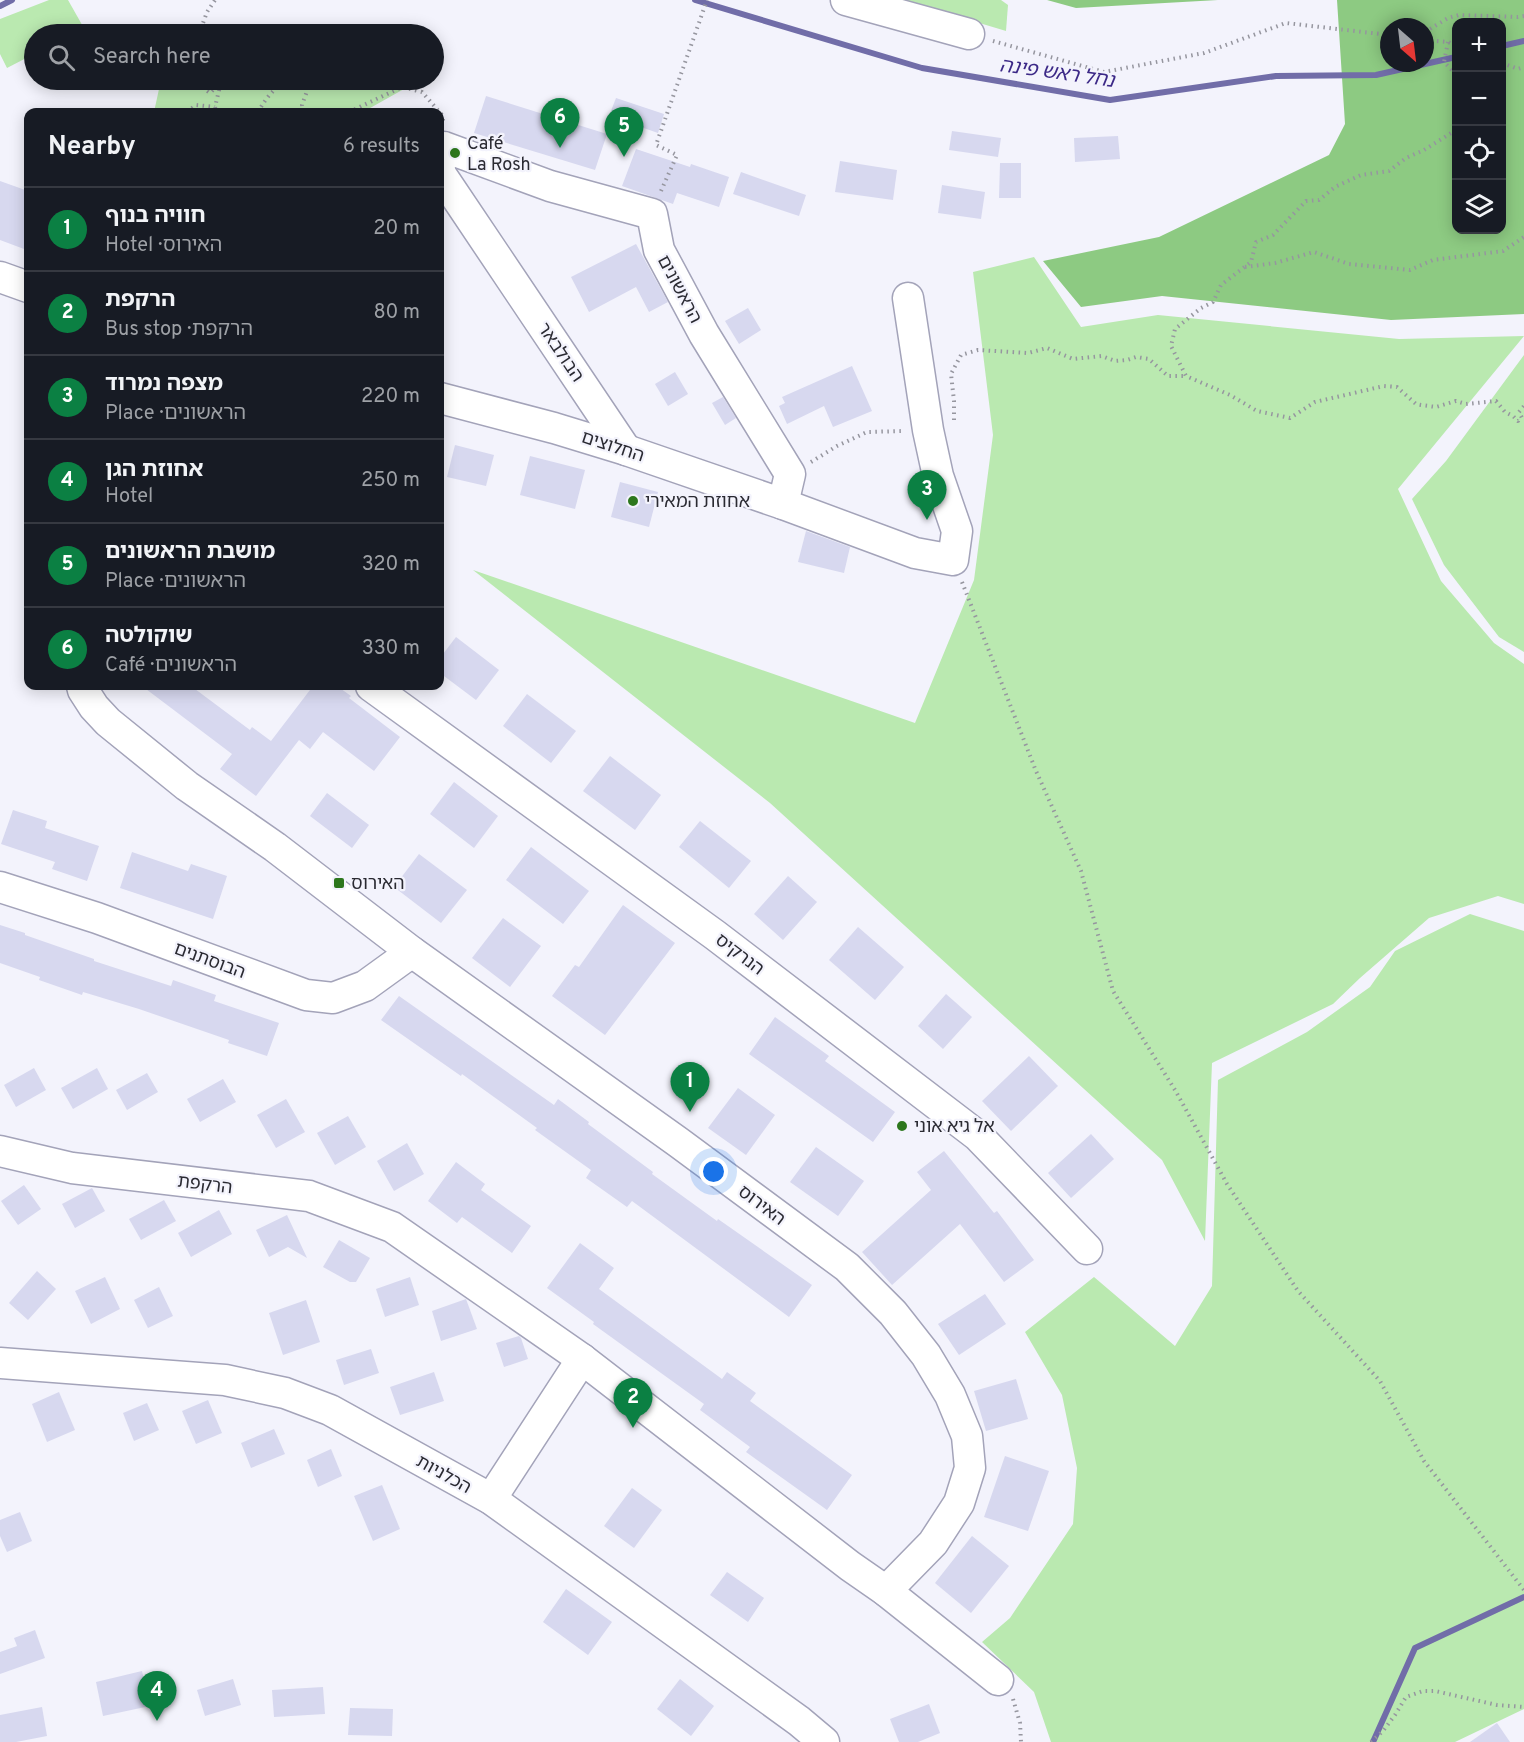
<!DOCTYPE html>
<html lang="en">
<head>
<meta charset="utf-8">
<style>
	:root { --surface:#171b24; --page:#242831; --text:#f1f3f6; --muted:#9ea1a6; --line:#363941; --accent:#0b8043 }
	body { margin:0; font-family:Overpass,"Noto Sans Hebrew",sans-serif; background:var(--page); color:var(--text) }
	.controls { position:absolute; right:18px; top:18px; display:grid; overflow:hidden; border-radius:12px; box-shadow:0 3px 15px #0003 }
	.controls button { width:54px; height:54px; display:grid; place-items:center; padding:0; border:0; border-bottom:2px solid var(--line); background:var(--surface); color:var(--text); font:30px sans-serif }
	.compass { position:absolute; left:1380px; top:18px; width:54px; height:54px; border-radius:50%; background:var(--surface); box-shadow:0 3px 15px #0003; rotate:152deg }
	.you { position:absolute; left:714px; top:1172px; width:21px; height:21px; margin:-15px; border:4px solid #fff; border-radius:50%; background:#1a73e8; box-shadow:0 0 0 9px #1a73e833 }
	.badge { display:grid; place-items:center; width:39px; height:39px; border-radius:50%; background:var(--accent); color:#fff; font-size:20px; font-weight:700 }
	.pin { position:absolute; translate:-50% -50px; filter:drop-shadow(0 2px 3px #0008) }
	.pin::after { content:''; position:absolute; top:32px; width:21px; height:18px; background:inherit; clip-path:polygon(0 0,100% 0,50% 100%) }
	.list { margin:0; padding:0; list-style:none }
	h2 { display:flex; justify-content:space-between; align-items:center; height:78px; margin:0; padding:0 24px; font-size:26px }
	h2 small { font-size:20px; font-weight:400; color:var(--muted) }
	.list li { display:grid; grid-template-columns:39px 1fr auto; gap:18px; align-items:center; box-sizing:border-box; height:84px; padding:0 24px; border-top:2px solid var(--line) }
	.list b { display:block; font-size:22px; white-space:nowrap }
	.list p { margin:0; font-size:20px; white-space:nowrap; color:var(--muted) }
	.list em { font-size:20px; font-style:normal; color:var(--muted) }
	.icon { flex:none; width:33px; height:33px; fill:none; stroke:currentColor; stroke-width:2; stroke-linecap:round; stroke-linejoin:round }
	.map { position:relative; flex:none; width:1524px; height:1742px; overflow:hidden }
	.search { position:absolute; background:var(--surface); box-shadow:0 3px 15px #0003; left:24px; top:24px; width:420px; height:66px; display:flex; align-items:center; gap:15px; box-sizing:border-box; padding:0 21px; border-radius:33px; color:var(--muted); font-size:22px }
	.panel { position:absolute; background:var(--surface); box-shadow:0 3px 15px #0003; left:24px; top:108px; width:420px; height:582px; border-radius:12px }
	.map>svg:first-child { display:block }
	.green { fill:#bae9b0 }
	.forest { fill:#8dca82; fill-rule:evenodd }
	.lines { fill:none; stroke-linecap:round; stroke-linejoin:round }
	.stream { stroke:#716da8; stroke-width:6 }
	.building { fill:#d7d8ef }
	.minor-casing { stroke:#a3a3b9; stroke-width:33 }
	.path { stroke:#96969f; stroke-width:4; stroke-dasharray:1.5 4.5; stroke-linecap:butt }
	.minor { stroke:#fff; stroke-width:30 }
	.poi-dot { fill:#2d771d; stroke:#f3f3fc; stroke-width:2 }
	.labels { text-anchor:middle; stroke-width:4.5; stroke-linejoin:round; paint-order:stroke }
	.poi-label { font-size:18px; fill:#2a2a32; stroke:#f3f3fc; text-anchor:start }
	.street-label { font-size:18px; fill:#2a2a32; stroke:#f3f3fc }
	.water-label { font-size:20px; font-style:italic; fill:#3c2987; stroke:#f3f3fc }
</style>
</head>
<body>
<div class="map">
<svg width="1524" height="1742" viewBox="0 0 1524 1742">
	<rect width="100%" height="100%" fill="#f3f3fc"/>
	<g class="green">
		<polygon points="49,0 68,0 85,30 78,34 34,34 34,54 7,68 0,54 0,19"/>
		<polygon points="903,0 1001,0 1008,5 1006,31"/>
		<polygon points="209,80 420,80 363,112 154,112 159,89"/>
		<polygon points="1034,257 1081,327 1158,315 1399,339 1524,336 1398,489 1441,581 1494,643 1524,664 1524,904 1498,896 1429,918 1360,978 1333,1004 1212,1063 1205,1241 1162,1160 770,803 473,570 915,723 974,580 993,435 973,272"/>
		<polygon points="1524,355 1524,652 1499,637 1444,565 1412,499 1446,461"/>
		<polygon points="1470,914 1524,931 1524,1709 1455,1742 1051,1742 1034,1692 982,1642 1010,1618 1073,1524 1077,1468 1062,1395 1025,1332 1094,1277 1175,1346 1212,1286 1218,1080 1307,1032 1370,987 1395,951"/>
	</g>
	<g class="forest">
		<polygon points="1047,0 1218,0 1076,8"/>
		<path d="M 1337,0 L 1524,0 L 1524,314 L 1391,320 L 1162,296 L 1081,307 L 1043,261 L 1159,237 L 1329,155 L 1345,124 ZM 1456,22 L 1502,22 L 1502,230 L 1456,230 ZM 1389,27 L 1425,27 L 1425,63 L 1389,63 Z"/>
	</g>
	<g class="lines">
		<g class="stream">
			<polyline points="695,0 922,68 1110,100 1276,76 1376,75 1456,57"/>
			<polyline points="0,6 12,0"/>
			<polyline points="1502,46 1524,41"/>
			<polyline points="1373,1742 1415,1648 1524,1597"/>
		</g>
	</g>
	<g class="building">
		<polygon points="486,96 607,134 595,170 474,133"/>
		<polygon points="616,98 664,114 658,133 609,116"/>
		<polygon points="952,131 1001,138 998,157 949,150"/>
		<polygon points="1118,136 1120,159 1075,162 1074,138"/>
		<polygon points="636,149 690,167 691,164 729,177 719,207 677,193 673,204 622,186"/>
		<polygon points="840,161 897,170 893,200 835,192"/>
		<polygon points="1000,163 1021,163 1021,198 999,198"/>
		<polygon points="741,172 806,195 799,216 733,194"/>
		<polygon points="0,181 28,191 28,238 24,249 0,240"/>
		<polygon points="942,185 985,192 981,219 938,213"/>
		<polygon points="636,244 668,302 649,312 636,287 589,312 571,277"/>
		<polygon points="748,308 761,330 739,344 725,321"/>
		<polygon points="852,366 872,411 833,427 824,406 787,424 779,406 785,403 782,397"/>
		<polygon points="675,372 688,394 668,406 655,384"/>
		<polygon points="723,397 736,418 725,425 712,403"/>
		<polygon points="455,445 494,455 486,486 447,477"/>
		<polygon points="530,456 585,470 575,509 520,495"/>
		<polygon points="620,482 658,492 649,527 611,517"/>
		<polygon points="806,531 850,547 844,573 798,562"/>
		<polygon points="456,637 499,670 476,700 440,673 440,658"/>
		<polygon points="142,686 191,686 250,730 252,727 271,741 313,686 337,686 351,696 349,698 400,737 374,771 323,732 310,749 299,740 256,796 220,769 232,754"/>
		<polygon points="527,694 576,731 551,763 503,726"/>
		<polygon points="610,756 661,795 635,830 583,791"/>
		<polygon points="454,782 498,816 474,848 430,814"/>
		<polygon points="327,793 369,825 352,848 310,816"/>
		<polygon points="13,810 47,821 45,828 99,846 87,881 52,869 55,862 1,844"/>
		<polygon points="700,821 751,861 729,888 679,847"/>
		<polygon points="531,847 589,891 563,924 506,880"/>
		<polygon points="132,852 188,871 191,864 227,876 213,919 120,888"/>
		<polygon points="419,854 467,890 441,923 394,887"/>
		<polygon points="788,876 817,902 783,940 754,914"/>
		<polygon points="623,905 675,943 605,1035 552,996 575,965 579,967"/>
		<polygon points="503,918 541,946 510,987 472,958"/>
		<polygon points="0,925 25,933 25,935 94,959 94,961 171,986 173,980 216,995 214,1001 279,1023 267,1056 228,1043 229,1040 139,1009 83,992 82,995 39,980 40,977 0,963"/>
		<polygon points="858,927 904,967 875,1000 829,960"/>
		<polygon points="946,994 972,1017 943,1049 918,1026"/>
		<polygon points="399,996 554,1105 558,1099 589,1122 588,1124 653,1172 652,1174 717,1221 718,1219 812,1285 789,1317 632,1201 627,1207 586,1178 591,1170 535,1130 537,1128 462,1074 461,1076 381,1020"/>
		<polygon points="775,1017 829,1056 825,1061 895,1112 873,1142 749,1054"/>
		<polygon points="1029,1056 1058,1086 1011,1131 982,1101"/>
		<polygon points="34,1068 46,1090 16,1107 4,1085"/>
		<polygon points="97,1068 108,1089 73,1109 61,1088"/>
		<polygon points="147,1073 158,1092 127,1110 116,1090"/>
		<polygon points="223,1079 236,1102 200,1122 187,1099"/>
		<polygon points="738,1088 775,1115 746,1155 708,1128"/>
		<polygon points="286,1099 305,1132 276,1148 257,1115"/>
		<polygon points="348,1116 366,1147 335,1165 317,1133"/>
		<polygon points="1091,1134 1114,1159 1071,1198 1048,1173"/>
		<polygon points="407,1143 424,1174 394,1191 377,1161"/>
		<polygon points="816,1147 864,1181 838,1216 790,1182"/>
		<polygon points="944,1151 994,1213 997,1211 1034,1260 1004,1282 960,1224 892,1285 862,1252 931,1190 917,1172"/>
		<polygon points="456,1162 485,1184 481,1190 531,1226 512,1253 462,1217 457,1223 428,1201"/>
		<polygon points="24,1185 41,1209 18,1225 1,1201"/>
		<polygon points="92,1188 105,1211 75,1228 62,1204"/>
		<polygon points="164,1200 176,1221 141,1240 129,1219"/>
		<polygon points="219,1210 232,1234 191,1257 178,1233"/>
		<polygon points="287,1215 307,1258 288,1247 269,1257 256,1230"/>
		<polygon points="339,1240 370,1258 356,1282 350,1282 323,1267"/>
		<polygon points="580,1243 614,1268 599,1289 722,1379 727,1372 756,1393 750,1401 852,1475 827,1510 746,1452 750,1447 700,1410 704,1404 593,1324 594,1322 547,1288"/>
		<polygon points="37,1271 56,1289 28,1320 9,1303"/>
		<polygon points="105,1277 120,1309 91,1324 75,1291"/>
		<polygon points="410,1277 419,1305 385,1317 376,1289"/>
		<polygon points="159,1287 173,1316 148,1328 134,1300"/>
		<polygon points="985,1294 1006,1324 959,1355 938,1324"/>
		<polygon points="466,1299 477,1329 441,1341 432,1311"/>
		<polygon points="306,1300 320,1342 283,1355 269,1313"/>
		<polygon points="519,1336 521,1338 528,1359 504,1367 496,1343"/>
		<polygon points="371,1349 379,1373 344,1385 336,1360"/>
		<polygon points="434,1372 444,1401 400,1415 390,1387"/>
		<polygon points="1016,1379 1028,1419 986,1431 974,1391"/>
		<polygon points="59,1392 75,1430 47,1442 32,1404"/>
		<polygon points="208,1400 222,1433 196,1444 182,1411"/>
		<polygon points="147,1403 159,1430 134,1441 123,1413"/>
		<polygon points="274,1429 285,1454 251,1468 241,1443"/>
		<polygon points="331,1449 342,1476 318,1487 307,1460"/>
		<polygon points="1005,1456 1049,1471 1028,1531 984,1517"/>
		<polygon points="382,1485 400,1529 373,1541 354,1496"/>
		<polygon points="632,1488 662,1510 634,1548 604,1526"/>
		<polygon points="20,1512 32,1541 7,1552 0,1536 0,1520"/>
		<polygon points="972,1536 1009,1566 971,1613 935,1583"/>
		<polygon points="727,1572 764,1598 748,1622 710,1595"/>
		<polygon points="566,1589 612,1622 588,1655 543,1622"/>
		<polygon points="35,1630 45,1658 0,1674 0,1652 17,1646 14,1638"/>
		<polygon points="142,1671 150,1706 103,1716 96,1682"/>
		<polygon points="233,1679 241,1705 205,1716 197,1690"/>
		<polygon points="680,1679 714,1706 691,1736 657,1709"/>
		<polygon points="323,1687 325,1714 274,1717 272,1690"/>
		<polygon points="929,1704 940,1733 918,1742 899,1742 890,1719"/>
		<polygon points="42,1707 47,1736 16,1742 0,1742 0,1715"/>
		<polygon points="350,1708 393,1709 392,1736 348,1735"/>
		<polygon points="1497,1723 1510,1742 1470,1742"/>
	</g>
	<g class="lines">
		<g class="minor-casing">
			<g id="minor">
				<polyline points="846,0 969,34"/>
				<polyline points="440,165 444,147 550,186 652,214 659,250 704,334 790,474 783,504"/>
				<polyline points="440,173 626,450"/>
				<polyline points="0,277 28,287"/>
				<polyline points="440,398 554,428 626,450 783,504 915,553 953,560 957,531 938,476 928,430 908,298"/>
				<polyline points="82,686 83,690 94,707 108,722 187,786 275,847 412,952 678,1142 847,1267 893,1313 926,1355 950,1395 967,1436 970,1468 959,1503 933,1543 886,1591"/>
				<polyline points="371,686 715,935 978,1136 1087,1249"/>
				<polyline points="0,887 97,918 306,995 333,998 365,986 412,952"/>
				<polyline points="0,1151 72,1168 309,1196 392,1227 582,1359 850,1566 886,1591 998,1680"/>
				<polyline points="0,1363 225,1380 285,1393 330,1410 491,1499 799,1721 824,1742"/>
				<polyline points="491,1499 582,1359"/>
			</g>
		</g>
		<g class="path">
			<polyline points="1425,32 1448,18 1459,15 1518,17 1524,16"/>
			<polyline points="199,34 207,12 215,0"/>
			<polyline points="1425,40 1448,42 1456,46"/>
			<polyline points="993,41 1104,72 1204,53 1286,23 1389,35"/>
			<polyline points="1448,42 1444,62 1456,74"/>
			<polyline points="1502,63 1518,69 1524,67"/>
			<polyline points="1456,78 1456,108"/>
			<polyline points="203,80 206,90 210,93 213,90 216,81 221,82 215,107 216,112"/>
			<polyline points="187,112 196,105 215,107"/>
			<path d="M 258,112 C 266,98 275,86 290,80"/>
			<polyline points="303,112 302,105 311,80"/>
			<polyline points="349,112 402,87 422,92 443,116 443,123"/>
			<polyline points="1456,130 1424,150 1406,158 1389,171 1361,175 1335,187 1319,200 1306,201 1273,235 1256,242 1251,262 1221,285 1213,302 1201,308 1175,329 1171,346 1186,376 1230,395 1257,411 1290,418 1315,402 1384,386 1397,387 1416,404 1421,405 1436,407 1456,401 1466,404 1496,401 1505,412 1513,416 1518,421 1522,418 1519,412 1524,406"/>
			<polyline points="661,191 677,155 656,145 707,0"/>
			<polyline points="1245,267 1275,263 1314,252 1349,264 1410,270 1433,260 1503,251 1524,237"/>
			<polyline points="954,420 954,401 951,374 961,355 978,350 1028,353 1047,348 1073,359 1102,356 1115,361 1127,360 1136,357 1149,359 1168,376 1186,376"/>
			<polyline points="811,462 837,446 867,432 904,431"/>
			<polyline points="962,582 1036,771 1081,871 1113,991 1175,1090 1227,1184 1298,1291 1380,1381 1424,1461 1524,1590"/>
			<polyline points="1013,1699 1020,1723 1021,1742"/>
			<polyline points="1371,1742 1383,1731 1395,1715 1406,1697 1423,1691 1435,1691 1497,1705 1524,1707"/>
		</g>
		<use href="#minor" class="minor"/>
	</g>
	<g class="poi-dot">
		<circle cx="455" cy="153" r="6"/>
		<circle cx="633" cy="501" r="6"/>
		<rect x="333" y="877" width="12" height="12" rx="3"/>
		<circle cx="902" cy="1126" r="6"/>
	</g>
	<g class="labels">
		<g class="poi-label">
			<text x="467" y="149">Café<tspan x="467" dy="21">La Rosh</tspan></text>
			<text x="645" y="507">אחוזת המאירי</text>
			<text x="351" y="889">האירוס</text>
			<text x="914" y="1132">אל גיא אוני</text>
		</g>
		<g class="street-label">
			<text transform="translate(680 289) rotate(62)" y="6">הראשונים</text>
			<text transform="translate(561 352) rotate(56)" y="6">הבולבאר</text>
			<text transform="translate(613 446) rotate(18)" y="6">החלוצים</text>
			<text transform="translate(740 954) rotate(37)" y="6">הנרקיס</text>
			<text transform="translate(210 960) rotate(20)" y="6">הבוסתנים</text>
			<text transform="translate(205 1184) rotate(7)" y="6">הרקפת</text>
			<text transform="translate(762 1205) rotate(37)" y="6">האירוס</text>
			<text transform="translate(444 1474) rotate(29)" y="6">הכלניות</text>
		</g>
		<g class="water-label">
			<text transform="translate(1057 72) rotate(8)" y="7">נחל ראש פינה</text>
		</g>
	</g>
</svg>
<div class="controls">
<button>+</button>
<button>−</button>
<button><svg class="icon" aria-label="locate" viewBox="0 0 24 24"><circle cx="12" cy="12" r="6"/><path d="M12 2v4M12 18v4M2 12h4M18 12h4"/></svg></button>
<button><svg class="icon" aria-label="layers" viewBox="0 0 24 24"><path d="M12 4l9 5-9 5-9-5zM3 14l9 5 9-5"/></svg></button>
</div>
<svg class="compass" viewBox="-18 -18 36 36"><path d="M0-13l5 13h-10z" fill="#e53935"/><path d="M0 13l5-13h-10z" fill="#9ea1a6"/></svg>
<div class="you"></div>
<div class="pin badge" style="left:690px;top:1112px">1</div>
<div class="pin badge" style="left:633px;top:1428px">2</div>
<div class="pin badge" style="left:927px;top:520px">3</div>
<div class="pin badge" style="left:157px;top:1721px">4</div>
<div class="pin badge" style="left:624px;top:157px">5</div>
<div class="pin badge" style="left:560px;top:148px">6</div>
<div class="search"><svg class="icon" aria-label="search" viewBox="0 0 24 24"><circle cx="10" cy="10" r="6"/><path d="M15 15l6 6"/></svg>Search here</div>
<section class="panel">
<h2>Nearby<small>6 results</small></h2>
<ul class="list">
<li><span class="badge">1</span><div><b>חוויה בנוף</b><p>Hotel · האירוס</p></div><em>20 m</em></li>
<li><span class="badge">2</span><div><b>הרקפת</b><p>Bus stop · הרקפת</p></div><em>80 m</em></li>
<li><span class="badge">3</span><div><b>מצפה נמרוד</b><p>Place · הראשונים</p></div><em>220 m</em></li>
<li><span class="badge">4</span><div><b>אחוזת הגן</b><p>Hotel</p></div><em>250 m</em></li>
<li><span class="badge">5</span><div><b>מושבת הראשונים</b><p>Place · הראשונים</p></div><em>320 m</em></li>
<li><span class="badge">6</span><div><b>שוקולטה</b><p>Café · הראשונים</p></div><em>330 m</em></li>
</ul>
</section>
</div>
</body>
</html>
